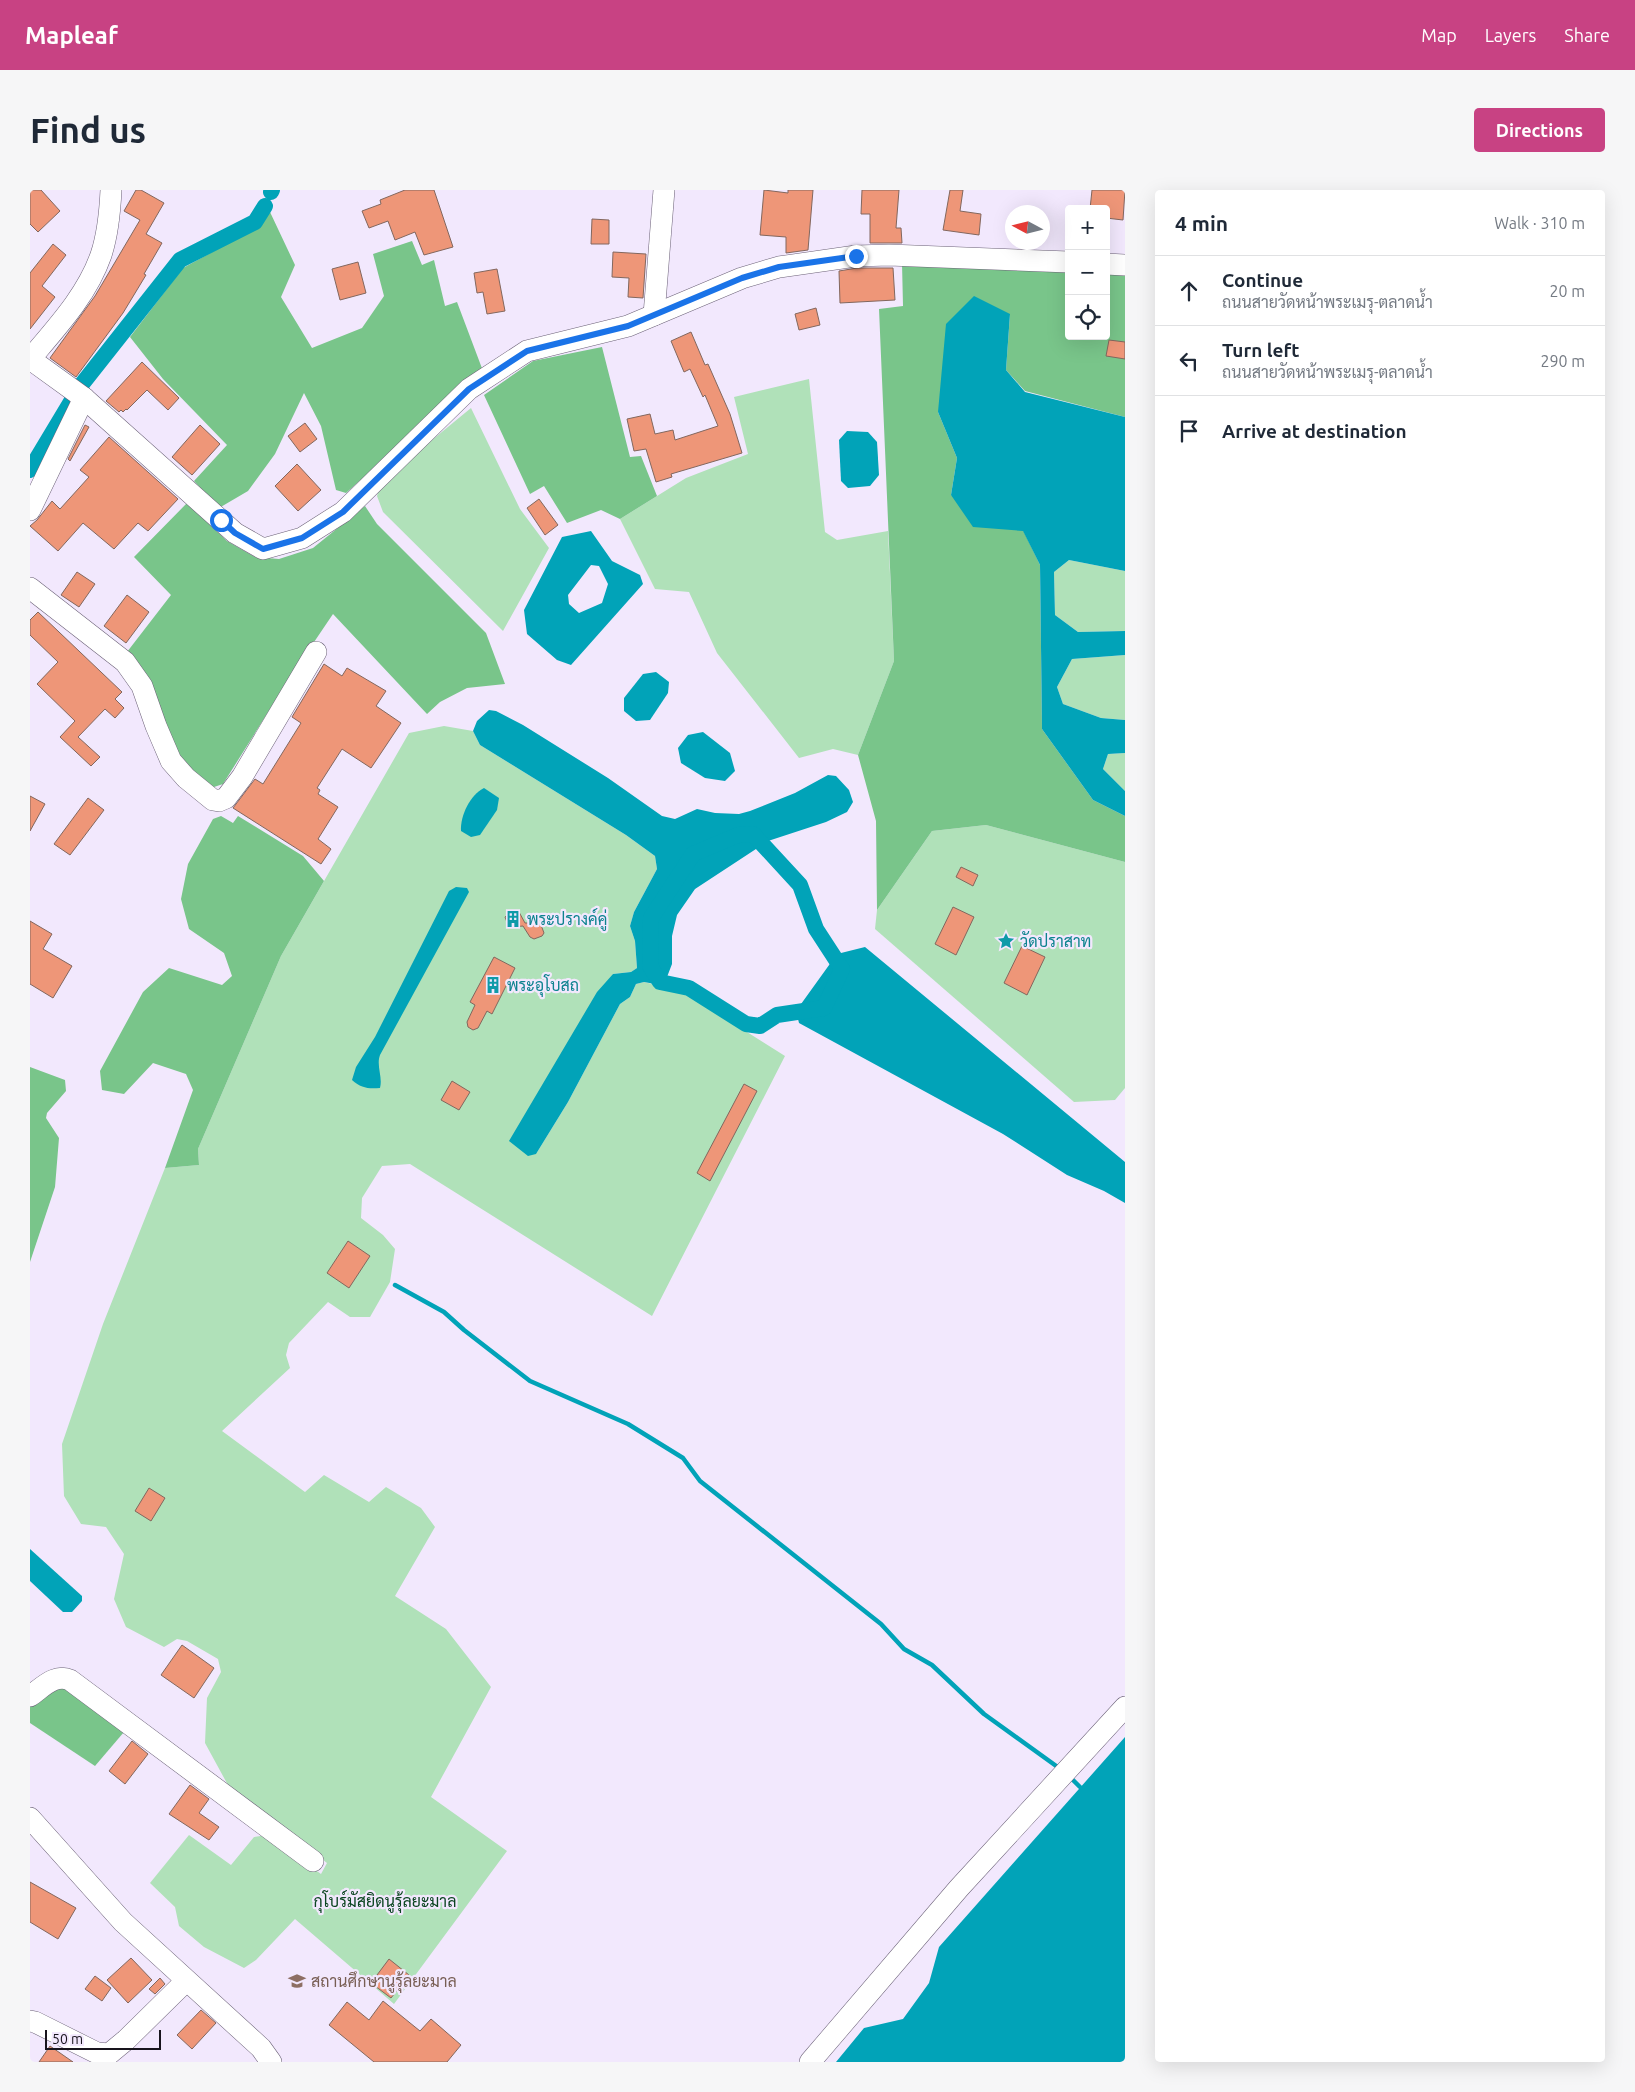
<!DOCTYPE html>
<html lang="en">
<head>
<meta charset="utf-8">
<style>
	:root { --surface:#fff; --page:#f6f6f7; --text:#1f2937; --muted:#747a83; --line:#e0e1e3; --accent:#c84283 }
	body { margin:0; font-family:Ubuntu,Sarabun,sans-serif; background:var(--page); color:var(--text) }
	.controls { position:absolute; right:15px; top:15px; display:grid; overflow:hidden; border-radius:5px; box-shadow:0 5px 20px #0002 }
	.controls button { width:45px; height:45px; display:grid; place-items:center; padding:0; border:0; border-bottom:1px solid var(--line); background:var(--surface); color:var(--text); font:25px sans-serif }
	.compass { position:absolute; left:975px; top:15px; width:45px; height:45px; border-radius:50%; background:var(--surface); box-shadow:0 5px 20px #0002; rotate:277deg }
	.scale { position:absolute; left:15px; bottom:12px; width:116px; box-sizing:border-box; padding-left:5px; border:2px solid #18141d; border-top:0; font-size:14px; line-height:18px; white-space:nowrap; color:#18141d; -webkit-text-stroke:4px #f2e8fd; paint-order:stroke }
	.stop { position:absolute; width:15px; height:15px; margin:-11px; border:4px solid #1a73e8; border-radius:50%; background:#fff }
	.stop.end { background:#1a73e8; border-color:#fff; box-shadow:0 1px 5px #0008 }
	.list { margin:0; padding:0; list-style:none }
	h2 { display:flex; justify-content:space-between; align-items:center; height:65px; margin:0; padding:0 20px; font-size:21px }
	h2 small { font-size:16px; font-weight:400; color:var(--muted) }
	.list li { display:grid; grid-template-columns:32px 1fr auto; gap:15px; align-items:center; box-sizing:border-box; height:70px; padding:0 20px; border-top:1px solid var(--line) }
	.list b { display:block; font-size:19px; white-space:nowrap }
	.list p { margin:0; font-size:16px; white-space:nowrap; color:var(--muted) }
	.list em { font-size:16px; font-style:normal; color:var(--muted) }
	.icon { flex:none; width:28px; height:28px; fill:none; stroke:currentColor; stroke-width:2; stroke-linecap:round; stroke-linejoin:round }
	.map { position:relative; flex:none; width:1095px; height:1872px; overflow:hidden; border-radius:5px }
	header { display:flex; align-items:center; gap:30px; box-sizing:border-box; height:70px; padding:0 25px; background:var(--accent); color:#fff }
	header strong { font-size:24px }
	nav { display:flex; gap:28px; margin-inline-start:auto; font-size:18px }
	.intro { display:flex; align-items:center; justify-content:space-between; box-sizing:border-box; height:120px; padding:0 30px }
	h1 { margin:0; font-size:35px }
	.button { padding:12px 22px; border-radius:5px; background:var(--accent); color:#fff; font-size:18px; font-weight:700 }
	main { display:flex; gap:30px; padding:0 30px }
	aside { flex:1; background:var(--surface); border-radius:5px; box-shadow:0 5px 20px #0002 }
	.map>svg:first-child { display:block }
	.green { fill:#b0e1b9 }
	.forest { fill:#79c58a }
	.water { fill:#01a3b8; fill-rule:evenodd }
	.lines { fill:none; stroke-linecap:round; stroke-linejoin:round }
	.stream { stroke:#01a3b8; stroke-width:4.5 }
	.canal { stroke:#01a3b8; stroke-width:16 }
	.building { fill:#ee9678; stroke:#82675e }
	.minor-casing { stroke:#6c6278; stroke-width:22 }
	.minor { stroke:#fff; stroke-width:21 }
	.route { stroke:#1a73e8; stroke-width:6 }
	.labels { text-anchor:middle; stroke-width:4.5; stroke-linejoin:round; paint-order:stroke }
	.culture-label { font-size:16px; fill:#0d838f; stroke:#f2e8fd; text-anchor:start }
	.park-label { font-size:16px; fill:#0b4520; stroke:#f2e8fd }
	.education-label { font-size:16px; fill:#785e54; stroke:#f2e8fd; text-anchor:start }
</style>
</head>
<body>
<header>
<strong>Mapleaf</strong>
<nav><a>Map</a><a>Layers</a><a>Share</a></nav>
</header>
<div class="intro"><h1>Find us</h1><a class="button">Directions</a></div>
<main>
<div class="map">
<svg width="1095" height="1872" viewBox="0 0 1095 1872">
	<rect width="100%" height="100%" fill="#f2e8fd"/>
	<g class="green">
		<polygon points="779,189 795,342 807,350 858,341 864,471 828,565 803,559 769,568 687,463 659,402 625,399 590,329 656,288 718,264 704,207"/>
		<polygon points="441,218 490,319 519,358 473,441 353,322 347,306 351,292"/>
		<polygon points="1039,370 1095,381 1095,441 1048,442 1025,425 1024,382"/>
		<polygon points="1095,465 1095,530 1071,528 1033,514 1027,497 1042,469"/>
		<polygon points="414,536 443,541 450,555 596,645 625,666 627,679 604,722 600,736 605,751 607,778 601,782 583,784 506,964 538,912 590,814 600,807 606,794 614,792 652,801 755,866 622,1126 380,974 352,976 332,1008 331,1028 353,1045 365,1059 360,1092 340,1127 320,1127 298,1112 259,1153 256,1165 260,1178 192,1241 275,1302 294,1285 339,1312 356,1297 391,1318 405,1337 365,1406 416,1439 461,1497 401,1607 477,1661 364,1814 265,1729 226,1770 214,1778 174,1757 149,1736 145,1717 120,1693 159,1645 201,1675 224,1647 237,1645 291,1684 297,1673 199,1597 175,1553 177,1508 191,1482 188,1469 157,1451 147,1449 134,1457 96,1437 84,1409 94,1364 76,1337 51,1334 34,1306 32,1254 73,1134 135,978 169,975 168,959 251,766 379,543"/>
		<polygon points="1095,563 1095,601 1073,579 1078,564"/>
		<polygon points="956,635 1095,672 1095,898 1085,910 1044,912 845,739 847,720 902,641"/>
	</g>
	<g class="forest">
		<polygon points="240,22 265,75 251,107 282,158 332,138 354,106 343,64 382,51 392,75 404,70 415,116 427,112 453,181 316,303 306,300 291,236 274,203 245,264 218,301 189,318 164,291 197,255 133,189 100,147 153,78 228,37"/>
		<polygon points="872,73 1039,79 1039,146 1076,146 1076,80 1095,81 1095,227 995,201 976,180 980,124 908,222 927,268 921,305 993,340 1010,375 1012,539 1063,610 1095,626 1095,672 956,635 902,641 847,720 846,631 828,565 864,471 849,119 873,116"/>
		<polygon points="572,157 600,267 611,266 627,306 590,329 571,320 537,333 514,296 500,304 454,205 503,171"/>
		<polygon points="157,313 197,351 225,367 249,369 283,358 335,316 347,334 456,443 475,494 437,498 410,512 397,524 303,424 257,492 193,594 181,598 150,571 97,462 141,405 104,367"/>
		<polygon points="191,626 203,633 208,626 273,666 294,691 251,766 168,959 169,975 135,978 163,900 156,884 123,873 94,904 72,900 70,881 113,802 139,778 192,795 202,786 194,763 159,739 151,709 158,674 183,629"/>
		<polygon points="0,877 35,890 36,901 17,923 16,928 29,948 25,997 0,1072"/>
		<polygon points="25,1497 36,1497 94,1542 65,1576 0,1533 0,1517"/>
	</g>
	<g class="water">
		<polygon points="944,106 980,124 976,180 995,202 1095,227 1095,381 1039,370 1024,382 1025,425 1048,442 1095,441 1095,465 1042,469 1027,497 1033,514 1071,528 1095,530 1095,563 1078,564 1073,579 1095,601 1095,626 1063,610 1012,539 1010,375 993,341 943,337 921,305 927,268 908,222 916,134"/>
		<polygon points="817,241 838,242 847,252 849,285 840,296 818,298 811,291 809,250"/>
		<path d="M 561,341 L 582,371 L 610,385 L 613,394 L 541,475 L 527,470 L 497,444 L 494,420 L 532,347 ZM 561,375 L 569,376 L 578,394 L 572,413 L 549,423 L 539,414 L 538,405 Z"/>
		<polygon points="626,482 639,492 638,503 620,530 606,531 594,521 594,508 613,484"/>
		<polygon points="459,520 466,521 493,535 578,588 632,626 645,629 667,619 685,623 709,624 720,621 765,603 798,585 806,586 819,600 823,612 817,622 796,632 738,651 665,699 647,725 642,746 642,774 637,787 625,794 614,792 606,794 600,807 590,814 538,912 506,964 498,966 479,951 567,802 583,784 601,782 607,778 605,751 600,736 604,722 627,679 625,666 596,645 450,555 443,541 447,531"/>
		<polygon points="673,542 700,563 705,581 695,591 675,588 651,573 648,558 658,545"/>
		<path d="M 454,598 L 469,608 L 467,620 L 450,645 L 441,647 L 431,641 C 430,626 440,605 454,598 Z"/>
		<path d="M 426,697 L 437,698 L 439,702 L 350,865 C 346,876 353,887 350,898 C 338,899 331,898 322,890 L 326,877 L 345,847 L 419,701 Z"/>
		<polygon points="835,757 1095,972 1095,1013 1074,1001 1037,985 973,944 769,833 766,821 807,764"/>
		<polygon points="0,1359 52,1406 52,1411 42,1422 33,1422 0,1391"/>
		<polygon points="1095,1547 1095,1872 806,1872 834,1838 873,1829 899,1793 909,1757"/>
	</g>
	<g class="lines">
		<g class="stream">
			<polyline points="365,1095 414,1122 434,1140 500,1191 598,1234 653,1268 670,1291 851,1434 874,1459 902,1475 954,1524 1029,1578"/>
			<polyline points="1043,1590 1050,1597"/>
		</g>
		<g class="canal">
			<polyline points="241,2 242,0"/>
			<polyline points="52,194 150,70 225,32 235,16"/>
			<polyline points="0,280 42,210"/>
			<polygon points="723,644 770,695 786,739 812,779 794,818 747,825 730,836 716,834 659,798 630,792 620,776 621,728 663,664 708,645"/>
		</g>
	</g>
	<g class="building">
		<polygon points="0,0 11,0 30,21 8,42 0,34"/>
		<polygon points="106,0 111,0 134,13 116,44 132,53 114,84 116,85 93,123 46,187 20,168 65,106 110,30 94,21"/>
		<polygon points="375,0 404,0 423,57 394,65 385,42 365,50 358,31 339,38 332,21 351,14 350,10"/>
		<polygon points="734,0 758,3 758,0 783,0 778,60 756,63 756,47 730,45"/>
		<polygon points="832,0 869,0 866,38 871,38 872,53 840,53 840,24 831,24"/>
		<polygon points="920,0 933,0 930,21 951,24 949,45 913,40"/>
		<polygon points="1062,0 1095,0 1093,30 1076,28 1076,19 1060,19"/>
		<polygon points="562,29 579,30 579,54 561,54"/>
		<polygon points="23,54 36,65 12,96 25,107 0,139 0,83"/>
		<polygon points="583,62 616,64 613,108 598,107 599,88 582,87"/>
		<polygon points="328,72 336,103 310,110 302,79"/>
		<polygon points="827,78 863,78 865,110 810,113 809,81"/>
		<polygon points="467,79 475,121 457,124 453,102 447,103 444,83"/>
		<polygon points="786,118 790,135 769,140 765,124"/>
		<polygon points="661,142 675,175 678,174 700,224 712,263 641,284 642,287 626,292 616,259 604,261 597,229 620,224 625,244 643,240 645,250 688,236 675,205 673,207 660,179 654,182 641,151"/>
		<polygon points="1079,150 1095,152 1095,169 1076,166"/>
		<polygon points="112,172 149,208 138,220 117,200 97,220 96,219 93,222 91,220 89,222 76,211"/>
		<polygon points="275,233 287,249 270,262 258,246"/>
		<polygon points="55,235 59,237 40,271 38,269"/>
		<polygon points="170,235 190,254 162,285 142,267"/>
		<polygon points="79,247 148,309 118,341 108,333 84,359 53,333 28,361 0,336 7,330 22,311 30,319 59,287 50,280"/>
		<polygon points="267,274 291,300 268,321 245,296"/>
		<polygon points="509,309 528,335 515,345 497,318"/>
		<polygon points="47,382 65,394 49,417 31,405"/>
		<polygon points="97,405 119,422 96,453 74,436"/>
		<polygon points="8,422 92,502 85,509 94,518 85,528 75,519 48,547 70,567 61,576 30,547 45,531 7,494 28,472 0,445 0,430"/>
		<polygon points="294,474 312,486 317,478 356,501 346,516 371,533 341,578 312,559 287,598 290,600 288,604 308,617 288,649 301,659 291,674 203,618 225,589 233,594 271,533 262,527"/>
		<polygon points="0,606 15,614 0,641"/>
		<polygon points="58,608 74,620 40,665 24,654"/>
		<polygon points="931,677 948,685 943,696 926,687"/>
		<polygon points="923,717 944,727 926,765 905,754"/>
		<polygon points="481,721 489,722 495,733 508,733 511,735 514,743 512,746 504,749 500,747 493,736 482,737 478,735 475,727"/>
		<polygon points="0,731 22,744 13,759 42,776 23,808 0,794"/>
		<polygon points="992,756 1015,767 997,805 974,793"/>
		<polygon points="464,767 485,778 462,824 457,821 448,838 443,840 438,837 437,832 445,815 440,812"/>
		<polygon points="422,891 440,902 429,920 411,910"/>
		<polygon points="714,894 727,901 680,991 667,983"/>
		<polygon points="318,1051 340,1066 319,1098 297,1083"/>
		<polygon points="119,1298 135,1308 121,1331 105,1321"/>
		<polygon points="152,1455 184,1478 164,1508 131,1485"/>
		<polygon points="102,1551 118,1564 95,1594 79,1581"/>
		<polygon points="160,1595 179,1609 169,1623 189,1637 179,1650 139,1624"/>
		<polygon points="0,1692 46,1718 28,1749 0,1732"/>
		<polygon points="101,1768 122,1790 98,1813 77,1790"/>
		<polygon points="359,1769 379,1785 361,1808 341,1793"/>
		<polygon points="65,1786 81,1798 72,1811 55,1799"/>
		<polygon points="130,1788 135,1794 125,1804 119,1799"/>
		<polygon points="353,1811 390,1841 401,1829 431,1855 417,1872 344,1872 299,1835 317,1812 339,1830"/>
		<polygon points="171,1820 186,1833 162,1859 147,1845"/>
		<polygon points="20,1856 43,1872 9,1872"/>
	</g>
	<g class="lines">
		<g class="minor-casing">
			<g id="minor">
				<polyline points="1076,74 1095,75"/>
				<polyline points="624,125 634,0"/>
				<polyline points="0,169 54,208 205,343 233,359 272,348 313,322 439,199 497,161 598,136 712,88 749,77 826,66 859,65 1039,72"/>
				<path d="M 0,169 C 27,137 57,105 71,65 C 78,44 80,21 81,0"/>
				<polyline points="0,320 54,208"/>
				<polyline points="0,398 95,472 112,496 126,536 141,571 156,588 183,610 189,611 196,608 212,587 286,462"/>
				<path d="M 0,1506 C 12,1498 25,1483 40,1490 L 283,1671"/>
				<polyline points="0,1628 93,1732 231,1858 241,1872"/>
				<polyline points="0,1831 5,1832 67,1863 79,1864 96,1850 156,1791"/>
				<polyline points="780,1872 929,1698 1095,1517"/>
			</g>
		</g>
		<use href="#minor" class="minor"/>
	</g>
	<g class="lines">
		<polyline class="route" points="191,330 205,343 233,359 272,348 313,322 439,199 497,161 598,136 712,88 749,77 826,66"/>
	</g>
	<defs>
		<g id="building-bare" transform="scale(1.35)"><path d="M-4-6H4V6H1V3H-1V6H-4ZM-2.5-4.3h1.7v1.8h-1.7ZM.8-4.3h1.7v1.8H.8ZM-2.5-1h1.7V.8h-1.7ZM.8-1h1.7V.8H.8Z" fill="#0f9aa8" stroke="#f2e8fd" stroke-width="2.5" paint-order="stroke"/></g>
		<g id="sight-bare" transform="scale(1.35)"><path d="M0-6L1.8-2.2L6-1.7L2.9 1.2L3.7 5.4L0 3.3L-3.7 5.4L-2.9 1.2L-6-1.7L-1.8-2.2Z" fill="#0f9aa8" stroke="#f2e8fd" stroke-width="2.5" paint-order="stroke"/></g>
		<g id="school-bare" transform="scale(1.35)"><path d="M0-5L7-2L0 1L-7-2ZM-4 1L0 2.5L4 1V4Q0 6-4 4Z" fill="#8d6e63" stroke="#f2e8fd" stroke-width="2.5" paint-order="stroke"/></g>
	</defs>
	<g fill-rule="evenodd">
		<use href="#building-bare" x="483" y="729"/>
		<use href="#sight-bare" x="976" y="751"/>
		<use href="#building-bare" x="463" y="795"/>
		<use href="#school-bare" x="267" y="1791"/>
	</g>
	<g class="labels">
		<g class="culture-label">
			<text x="497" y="735">พระปรางค์คู่</text>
			<text x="990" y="757">วัดปราสาท</text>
			<text x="477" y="801">พระอุโบสถ</text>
		</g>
		<g class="park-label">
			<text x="355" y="1717">กุโบร์มัสยิดนูรุ้ลยะมาล</text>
		</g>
		<g class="education-label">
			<text x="281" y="1797">สถานศึกษานูรุ้ลยะมาล</text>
		</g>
	</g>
</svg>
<div class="controls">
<button>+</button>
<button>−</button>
<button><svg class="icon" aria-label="locate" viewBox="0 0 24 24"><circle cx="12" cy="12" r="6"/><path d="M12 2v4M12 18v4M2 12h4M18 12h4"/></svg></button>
</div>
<svg class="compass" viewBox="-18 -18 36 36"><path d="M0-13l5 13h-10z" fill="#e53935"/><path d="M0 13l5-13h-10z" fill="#747a83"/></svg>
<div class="scale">50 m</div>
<div class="stop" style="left:191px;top:330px"></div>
<div class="stop end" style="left:826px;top:66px"></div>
</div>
<aside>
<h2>4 min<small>Walk · 310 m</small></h2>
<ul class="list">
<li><svg class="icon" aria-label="ahead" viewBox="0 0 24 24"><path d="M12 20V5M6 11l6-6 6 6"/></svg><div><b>Continue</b><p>ถนนสายวัดหน้าพระเมรุ-ตลาดน้ำ</p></div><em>20 m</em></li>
<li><svg class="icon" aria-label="left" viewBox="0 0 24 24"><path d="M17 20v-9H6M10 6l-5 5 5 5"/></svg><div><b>Turn left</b><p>ถนนสายวัดหน้าพระเมรุ-ตลาดน้ำ</p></div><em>290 m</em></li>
<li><svg class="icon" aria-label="arrive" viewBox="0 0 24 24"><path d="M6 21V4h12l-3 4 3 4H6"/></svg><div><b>Arrive at destination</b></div></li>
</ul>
</aside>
</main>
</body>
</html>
